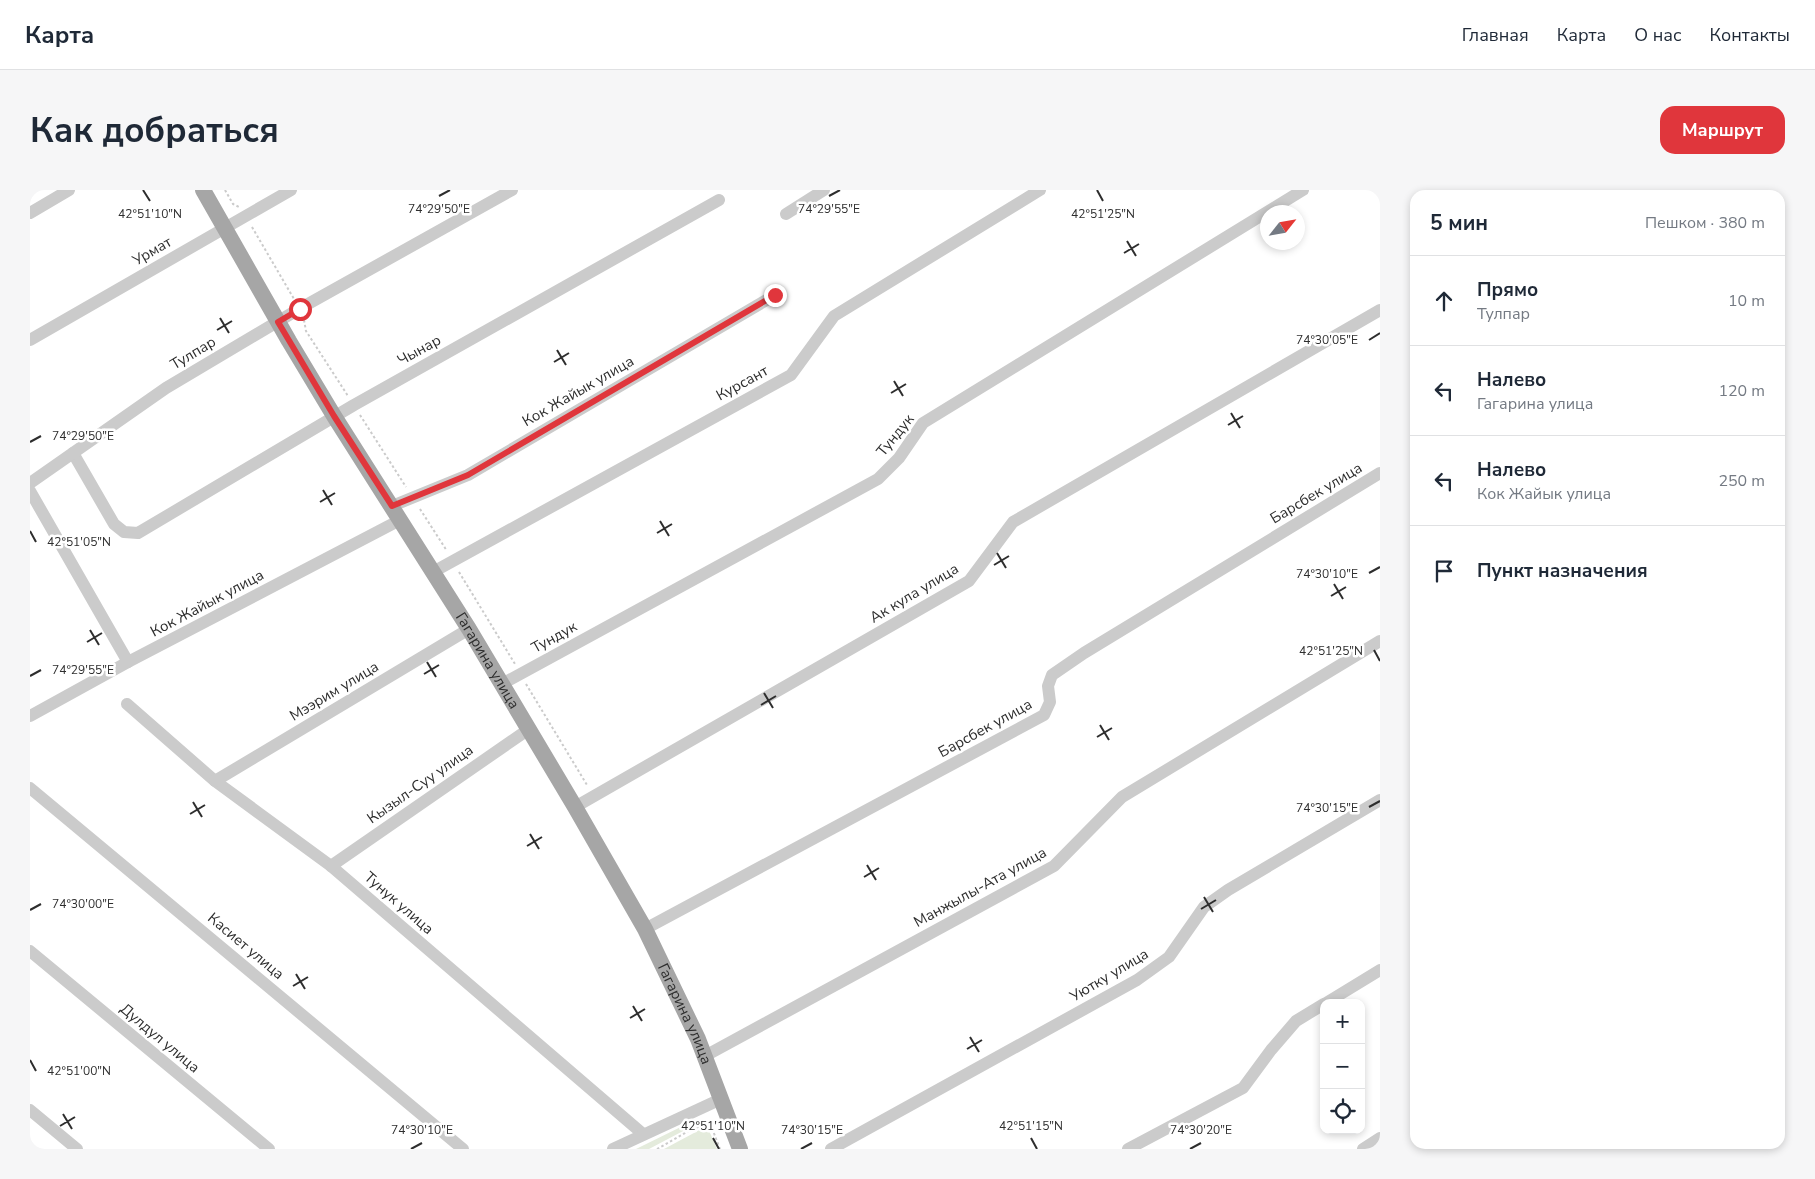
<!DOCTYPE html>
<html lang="ru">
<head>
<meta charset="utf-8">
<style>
	:root { --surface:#fff; --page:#f6f6f7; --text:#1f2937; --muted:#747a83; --line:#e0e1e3; --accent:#e0363c }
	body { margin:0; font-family:"Nunito Sans",sans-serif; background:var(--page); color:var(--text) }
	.controls { position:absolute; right:15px; bottom:15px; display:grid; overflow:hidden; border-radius:10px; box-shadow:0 2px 8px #0003 }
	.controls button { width:45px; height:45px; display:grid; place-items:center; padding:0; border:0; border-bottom:1px solid var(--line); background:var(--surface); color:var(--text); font:25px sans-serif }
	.compass { position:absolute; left:1230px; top:15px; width:45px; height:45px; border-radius:50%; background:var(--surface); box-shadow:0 2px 8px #0003; rotate:59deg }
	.stop { position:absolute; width:15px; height:15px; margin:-11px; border:4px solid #e0363c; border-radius:50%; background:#fff }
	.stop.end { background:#e0363c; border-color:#fff; box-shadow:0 1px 5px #0008 }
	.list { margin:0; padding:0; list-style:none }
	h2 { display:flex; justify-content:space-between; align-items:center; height:65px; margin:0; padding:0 20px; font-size:21px }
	h2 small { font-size:16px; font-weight:400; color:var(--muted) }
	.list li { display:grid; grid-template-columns:32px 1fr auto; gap:15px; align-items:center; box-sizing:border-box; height:90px; padding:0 20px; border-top:1px solid var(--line) }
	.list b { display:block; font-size:19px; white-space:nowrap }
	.list p { margin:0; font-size:16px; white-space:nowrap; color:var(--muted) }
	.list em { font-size:16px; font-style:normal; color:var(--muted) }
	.icon { flex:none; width:28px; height:28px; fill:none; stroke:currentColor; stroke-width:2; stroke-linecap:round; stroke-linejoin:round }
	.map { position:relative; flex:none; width:1350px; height:959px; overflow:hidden; border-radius:15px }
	header { display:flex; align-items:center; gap:30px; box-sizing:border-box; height:70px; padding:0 25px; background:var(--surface); border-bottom:1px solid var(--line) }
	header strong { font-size:24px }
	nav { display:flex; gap:28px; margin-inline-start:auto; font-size:18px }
	.intro { display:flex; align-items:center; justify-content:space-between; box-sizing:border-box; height:120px; padding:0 30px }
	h1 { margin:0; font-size:35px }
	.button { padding:12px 22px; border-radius:15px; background:var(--accent); color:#fff; font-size:18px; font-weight:700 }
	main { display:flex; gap:30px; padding:0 30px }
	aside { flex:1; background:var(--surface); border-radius:15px; box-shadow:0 2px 8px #0003 }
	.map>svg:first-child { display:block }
	.green { fill:#e4ebdc }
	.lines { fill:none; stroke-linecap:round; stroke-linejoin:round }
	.path { stroke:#cbcbcb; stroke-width:2; stroke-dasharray:2.5 2.5; stroke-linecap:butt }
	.minor { stroke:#cbcbcb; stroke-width:12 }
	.major { stroke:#a6a6a6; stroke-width:16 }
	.route { stroke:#e0363c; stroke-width:6 }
	.ticks { fill:none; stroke:#2e2e2e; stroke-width:2 }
	.labels { text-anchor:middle; stroke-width:5; stroke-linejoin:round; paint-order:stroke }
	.street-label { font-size:15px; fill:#2e2e2e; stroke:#fff }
	.ticks-label { font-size:12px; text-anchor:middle; fill:#2e2e2e; stroke:#fff; stroke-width:5; stroke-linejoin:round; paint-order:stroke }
</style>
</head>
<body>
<header>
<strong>Карта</strong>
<nav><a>Главная</a><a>Карта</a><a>О нас</a><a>Контакты</a></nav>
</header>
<div class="intro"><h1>Как добраться</h1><a class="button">Маршрут</a></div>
<main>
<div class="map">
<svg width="1350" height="959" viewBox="0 0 1350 959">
	<rect width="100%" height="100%" fill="#fff"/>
	<g class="green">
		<polygon points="665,930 672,931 619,959 606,959"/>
		<polygon points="677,936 687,959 634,959"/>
	</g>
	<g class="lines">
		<g class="path">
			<polyline points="195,0 203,14 209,17"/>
			<polyline points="222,37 264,109"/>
			<polyline points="274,130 276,141 318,206"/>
			<polyline points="330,225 376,297"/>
			<polyline points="390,319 417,361"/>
			<polyline points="429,382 485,474"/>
			<polyline points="496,494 557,595"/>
			<polyline points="627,959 662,939 680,933 690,959"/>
		</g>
		<g class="minor">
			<polyline points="0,23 39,0"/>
			<polyline points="756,24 794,0"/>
			<polyline points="0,150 261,0"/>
			<polyline points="43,263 84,334 94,342 108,343 324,215 689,10"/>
			<polyline points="0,293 136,198 269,119 482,0"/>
			<polyline points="0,301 98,472"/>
			<polyline points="362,316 438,285 745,105"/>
			<polyline points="403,382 761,185 804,126 1010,0"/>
			<polyline points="472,494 848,289 869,268 893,233 1273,0"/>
			<polyline points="97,514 185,591 301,676 613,944"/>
			<polyline points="0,526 98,472 370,330"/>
			<polyline points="185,591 439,439"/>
			<polyline points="0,598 433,959"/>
			<polyline points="545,617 939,391 983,332 1350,120"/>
			<polyline points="301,676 499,539"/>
			<polyline points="615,739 1014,525 1020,512 1018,496 1022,485 1054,463 1350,283"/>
			<polyline points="0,761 239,959"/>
			<polyline points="1296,813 1350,780"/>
			<polyline points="675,866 1024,676 1092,607 1350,451"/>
			<polyline points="0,920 47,959"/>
			<polyline points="583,959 691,909"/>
			<polyline points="801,959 1107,790 1139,767 1174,717 1198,700 1350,610"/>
			<polyline points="1098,959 1213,898 1241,860 1266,831 1294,814"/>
			<polyline points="1333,959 1350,948"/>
		</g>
		<path class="major" id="s1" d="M 173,0 L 259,151 L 304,226 L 439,439 L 545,617 L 615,739 L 668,849 L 710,959"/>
	</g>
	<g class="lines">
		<polyline class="route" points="270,119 248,132 304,226 362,316 438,285 745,105"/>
	</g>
	<path class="ticks" d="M 113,0 L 120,11M 1067,0 L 1073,11M 409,6 L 420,0M 799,6 L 810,0M 1097,51 L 1106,66M 1094,63 L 1109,54M 190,128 L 199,143M 187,140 L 202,131M 1339,150 L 1350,143M 527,160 L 536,175M 524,172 L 539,163M 864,191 L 873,206M 861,203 L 876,194M 1201,223 L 1210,238M 1198,235 L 1213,226M 0,252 L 11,246M 293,300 L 302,315M 290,312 L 305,303M 630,331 L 639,346M 0,341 L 6,352M 627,343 L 642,334M 967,363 L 976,378M 964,375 L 979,366M 1339,383 L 1350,377M 1304,394 L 1313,409M 1301,406 L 1316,397M 60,440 L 69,455M 57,452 L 72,443M 1344,460 L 1350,471M 397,472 L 406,487M 394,484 L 409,475M 0,486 L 11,480M 734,503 L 743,518M 731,515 L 746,506M 1070,535 L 1079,550M 1067,547 L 1082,538M 163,612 L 172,627M 1339,617 L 1350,611M 160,624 L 175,615M 500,644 L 509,659M 497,656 L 512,647M 837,675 L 846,690M 834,687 L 849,678M 1174,707 L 1183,722M 1171,719 L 1186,710M 0,720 L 11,714M 266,784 L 275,799M 263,796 L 278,787M 603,816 L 612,831M 600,828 L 615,819M 940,847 L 949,862M 937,859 L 952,850M 0,870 L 6,881M 33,924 L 42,939M 30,936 L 45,927M 683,948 L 689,959M 1001,948 L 1007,959M 381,959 L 392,953M 771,959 L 782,953M 1160,959 L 1171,953"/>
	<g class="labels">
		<g class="street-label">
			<text transform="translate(122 61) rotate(-30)" y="5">Урмат</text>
			<text transform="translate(389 160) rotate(-29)" y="5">Чынар</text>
			<text transform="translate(163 163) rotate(-31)" y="5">Тулпар</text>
			<text transform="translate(712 193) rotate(-29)" y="5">Курсант</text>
			<text transform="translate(548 201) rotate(-30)" y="5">Кок Жайык улица</text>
			<text transform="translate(865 245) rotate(-51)" y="5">Тундук</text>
			<text transform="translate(1286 303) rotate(-31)" y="5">Барсбек улица</text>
			<text transform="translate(884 403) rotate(-31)" y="5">Ак кула улица</text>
			<text transform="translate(177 413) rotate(-28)" y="5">Кок Жайык улица</text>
			<text transform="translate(524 447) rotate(-29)" y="5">Тундук</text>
			<text dy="5" stroke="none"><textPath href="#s1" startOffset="550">Гагарина улица</textPath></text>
			<text transform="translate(304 501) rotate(-31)" y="5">Мээрим улица</text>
			<text transform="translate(955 538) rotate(-29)" y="5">Барсбек улица</text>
			<text transform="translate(390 594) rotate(-35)" y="5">Кызыл-Суу улица</text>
			<text transform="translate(950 697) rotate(-29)" y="5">Манжылы-Ата улица</text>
			<text transform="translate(369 713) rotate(41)" y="5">Тунук улица</text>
			<text transform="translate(216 756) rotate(40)" y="5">Касиет улица</text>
			<text transform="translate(1079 785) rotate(-31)" y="5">Уютку улица</text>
			<text dy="5" stroke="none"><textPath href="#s1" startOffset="955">Гагарина улица</textPath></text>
			<text transform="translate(130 848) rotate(40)" y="5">Дулдул улица</text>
		</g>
	</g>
	<g class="ticks-label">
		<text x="409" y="23">74°29'50"E</text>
		<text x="799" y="23">74°29'55"E</text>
		<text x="1073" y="28">42°51'25"N</text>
		<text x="120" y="28">42°51'10"N</text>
		<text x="1297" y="154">74°30'05"E</text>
		<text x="53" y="250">74°29'50"E</text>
		<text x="49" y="356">42°51'05"N</text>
		<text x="1297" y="388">74°30'10"E</text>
		<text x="1301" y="465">42°51'25"N</text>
		<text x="53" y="484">74°29'55"E</text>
		<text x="1297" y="622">74°30'15"E</text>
		<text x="53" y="718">74°30'00"E</text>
		<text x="49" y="885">42°51'00"N</text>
		<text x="683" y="940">42°51'10"N</text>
		<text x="1001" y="940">42°51'15"N</text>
		<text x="392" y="944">74°30'10"E</text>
		<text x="782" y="944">74°30'15"E</text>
		<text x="1171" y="944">74°30'20"E</text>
	</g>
</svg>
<div class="controls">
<button>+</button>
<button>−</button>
<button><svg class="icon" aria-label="locate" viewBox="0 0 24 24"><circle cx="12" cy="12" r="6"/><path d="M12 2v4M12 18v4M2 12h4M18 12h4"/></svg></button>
</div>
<svg class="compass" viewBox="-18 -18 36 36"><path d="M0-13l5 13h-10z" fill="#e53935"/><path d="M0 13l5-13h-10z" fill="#747a83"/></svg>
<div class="stop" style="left:270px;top:119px"></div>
<div class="stop end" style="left:745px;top:105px"></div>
</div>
<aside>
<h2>5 мин<small>Пешком · 380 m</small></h2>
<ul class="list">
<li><svg class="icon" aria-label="ahead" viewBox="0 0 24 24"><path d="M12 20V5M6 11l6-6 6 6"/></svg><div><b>Прямо</b><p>Тулпар</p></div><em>10 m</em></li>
<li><svg class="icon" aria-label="left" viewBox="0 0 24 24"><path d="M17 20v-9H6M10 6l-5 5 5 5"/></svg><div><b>Налево</b><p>Гагарина улица</p></div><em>120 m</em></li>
<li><svg class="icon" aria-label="left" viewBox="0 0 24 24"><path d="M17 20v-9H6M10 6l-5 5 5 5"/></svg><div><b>Налево</b><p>Кок Жайык улица</p></div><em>250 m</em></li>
<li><svg class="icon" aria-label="arrive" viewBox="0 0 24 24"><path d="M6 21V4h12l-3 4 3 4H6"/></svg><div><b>Пункт назначения</b></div></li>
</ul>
</aside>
</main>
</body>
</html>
